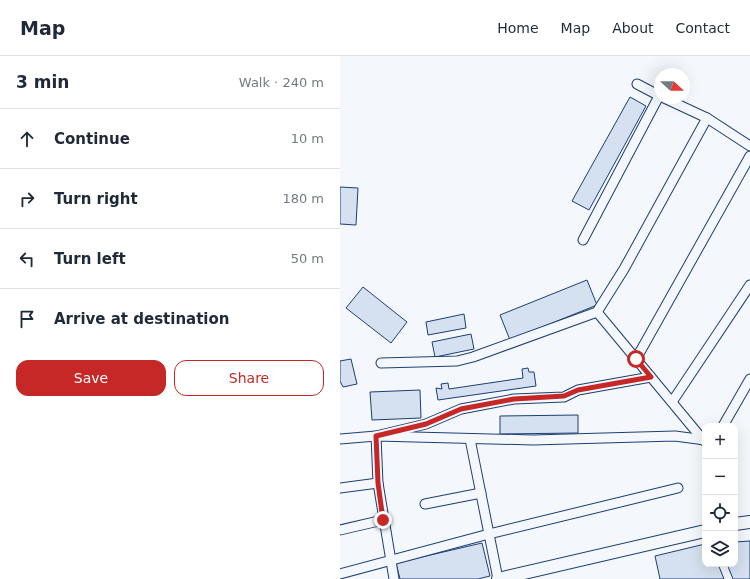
<!DOCTYPE html>
<html lang="en">
<head>
<meta charset="utf-8">
<style>
	:root { --surface:#fff; --page:#f2f2f3; --text:#1f2937; --muted:#747a83; --line:#e0e1e3; --accent:#c62828 }
	body { margin:0; font-family:"DejaVu Sans",sans-serif; background:var(--page); color:var(--text) }
	.controls { position:absolute; right:12px; bottom:12px; display:grid; overflow:hidden; border-radius:8px; box-shadow:0 4px 16px #0002 }
	.controls button { width:36px; height:36px; display:grid; place-items:center; padding:0; border:0; border-bottom:1px solid var(--line); background:var(--surface); color:var(--text); font:20px sans-serif }
	.compass { position:absolute; left:314px; top:12px; width:36px; height:36px; border-radius:50%; background:var(--surface); box-shadow:0 4px 16px #0002; rotate:112deg }
	.stop { position:absolute; width:12px; height:12px; margin:-9px; border:3px solid #c62828; border-radius:50%; background:#fff }
	.stop.end { background:#c62828; border-color:#fff; box-shadow:0 1px 4px #0008 }
	.list { margin:0; padding:0; list-style:none }
	h2 { display:flex; justify-content:space-between; align-items:center; height:52px; margin:0; padding:0 16px; font-size:17px }
	h2 small { font-size:13px; font-weight:400; color:var(--muted) }
	.list li { display:grid; grid-template-columns:26px 1fr auto; gap:12px; align-items:center; box-sizing:border-box; height:60px; padding:0 16px; border-top:1px solid var(--line) }
	.list b { display:block; font-size:15px; white-space:nowrap }
	.list em { font-size:13px; font-style:normal; color:var(--muted) }
	.actions { display:flex; gap:8px; padding:12px 16px }
	.actions a { flex:1; padding:9px 0; border:1px solid var(--accent); border-radius:12px; text-align:center; font-size:14px; color:var(--accent) }
	.actions .main { background:var(--accent); color:#fff }
	.icon { flex:none; width:22px; height:22px; fill:none; stroke:currentColor; stroke-width:2; stroke-linecap:round; stroke-linejoin:round }
	.map { position:relative; flex:none; width:410px; height:523px; overflow:hidden }
	header { display:flex; align-items:center; gap:24px; box-sizing:border-box; height:56px; padding:0 20px; background:var(--surface); border-bottom:1px solid var(--line) }
	header strong { font-size:19px }
	nav { display:flex; gap:22px; margin-inline-start:auto; font-size:14px }
	main { display:flex }
	aside { flex:1; background:var(--surface) }
	.map>svg:first-child { display:block }
	.building { fill:#d5e0f0; stroke:#1d3f73 }
	.lines { fill:none; stroke-linecap:round; stroke-linejoin:round }
	.minor-casing { stroke:#1d3f73; stroke-width:11 }
	.tertiary-casing { stroke:#1d3f73; stroke-width:14 }
	.minor { stroke:#f4f7fb; stroke-width:9 }
	.tertiary { stroke:#f4f7fb; stroke-width:12 }
	.route { stroke:#c62828; stroke-width:5 }
</style>
</head>
<body>
<header>
<strong>Map</strong>
<nav><a>Home</a><a>Map</a><a>About</a><a>Contact</a></nav>
</header>
<main>
<aside>
<h2>3 min<small>Walk · 240 m</small></h2>
<ul class="list">
<li><svg class="icon" aria-label="ahead" viewBox="0 0 24 24"><path d="M12 20V5M6 11l6-6 6 6"/></svg><div><b>Continue</b></div><em>10 m</em></li>
<li><svg class="icon" aria-label="right" viewBox="0 0 24 24"><path d="M7 20v-9h11M14 6l5 5-5 5"/></svg><div><b>Turn right</b></div><em>180 m</em></li>
<li><svg class="icon" aria-label="left" viewBox="0 0 24 24"><path d="M17 20v-9H6M10 6l-5 5 5 5"/></svg><div><b>Turn left</b></div><em>50 m</em></li>
<li><svg class="icon" aria-label="arrive" viewBox="0 0 24 24"><path d="M6 21V4h12l-3 4 3 4H6"/></svg><div><b>Arrive at destination</b></div></li>
</ul>
<div class="actions"><a class="main">Save</a><a>Share</a></div>
</aside>
<div class="map">
<svg width="410" height="523" viewBox="0 0 410 523">
	<rect width="100%" height="100%" fill="#f4f7fb"/>
	<g class="building">
		<polygon points="290,41 306,50 249,154 232,145"/>
		<polygon points="0,131 18,132 16,169 0,168"/>
		<polygon points="247,224 257,249 170,284 160,259"/>
		<polygon points="23,231 67,266 51,287 6,252"/>
		<polygon points="124,258 126,272 88,279 86,266"/>
		<polygon points="131,278 134,293 95,301 92,286"/>
		<polygon points="11,303 17,328 3,331 0,325 0,305"/>
		<polygon points="188,312 189,316 194,316 196,330 98,344 96,332 102,333 101,328 108,327 109,333 183,322 182,313"/>
		<polygon points="80,334 81,362 32,364 30,336"/>
		<polygon points="238,359 238,377 160,378 160,360"/>
		<polygon points="410,485 410,523 393,523 387,508 395,508 395,486"/>
		<polygon points="142,487 150,520 138,523 60,523 56,507"/>
		<polygon points="365,488 365,508 378,508 384,523 320,523 315,500"/>
	</g>
	<g class="lines">
		<g class="minor-casing">
			<g id="minor">
				<polyline points="297,28 320,40"/>
				<polyline points="324,42 367,62 410,90"/>
				<polyline points="243,184 319,40"/>
				<polyline points="257,256 364,385"/>
				<polyline points="296,303 410,100"/>
				<polyline points="41,307 117,305 133,301 257,256 284,213 367,62"/>
				<polyline points="332,346 410,229"/>
				<polyline points="383,370 410,323"/>
				<polyline points="0,383 36,380 193,384 335,380 365,384"/>
				<polyline points="130,383 158,523"/>
				<polyline points="0,432 38,427"/>
				<polyline points="85,448 141,437"/>
				<polyline points="0,474 43,464"/>
				<polyline points="0,518 149,478 338,432"/>
				<polyline points="54,523 38,427 36,380 86,368 121,353 174,343 224,341 238,334 311,321"/>
			</g>
		</g>
		<g class="tertiary-casing">
			<g id="tertiary">
				<polyline points="395,468 410,466"/>
				<polyline points="158,523 365,475"/>
			</g>
		</g>
		<use href="#minor" class="minor"/>
		<use href="#tertiary" class="tertiary"/>
	</g>
	<g class="lines">
		<polyline class="route" points="43,464 38,427 36,380 86,368 121,353 174,343 224,340 238,334 311,321 296,303"/>
	</g>
</svg>
<div class="controls">
<button>+</button>
<button>−</button>
<button><svg class="icon" aria-label="locate" viewBox="0 0 24 24"><circle cx="12" cy="12" r="6"/><path d="M12 2v4M12 18v4M2 12h4M18 12h4"/></svg></button>
<button><svg class="icon" aria-label="layers" viewBox="0 0 24 24"><path d="M12 4l9 5-9 5-9-5zM3 14l9 5 9-5"/></svg></button>
</div>
<svg class="compass" viewBox="-18 -18 36 36"><path d="M0-13l5 13h-10z" fill="#e53935"/><path d="M0 13l5-13h-10z" fill="#747a83"/></svg>
<div class="stop" style="left:296px;top:303px"></div>
<div class="stop end" style="left:43px;top:464px"></div>
</div>
</main>
</body>
</html>
